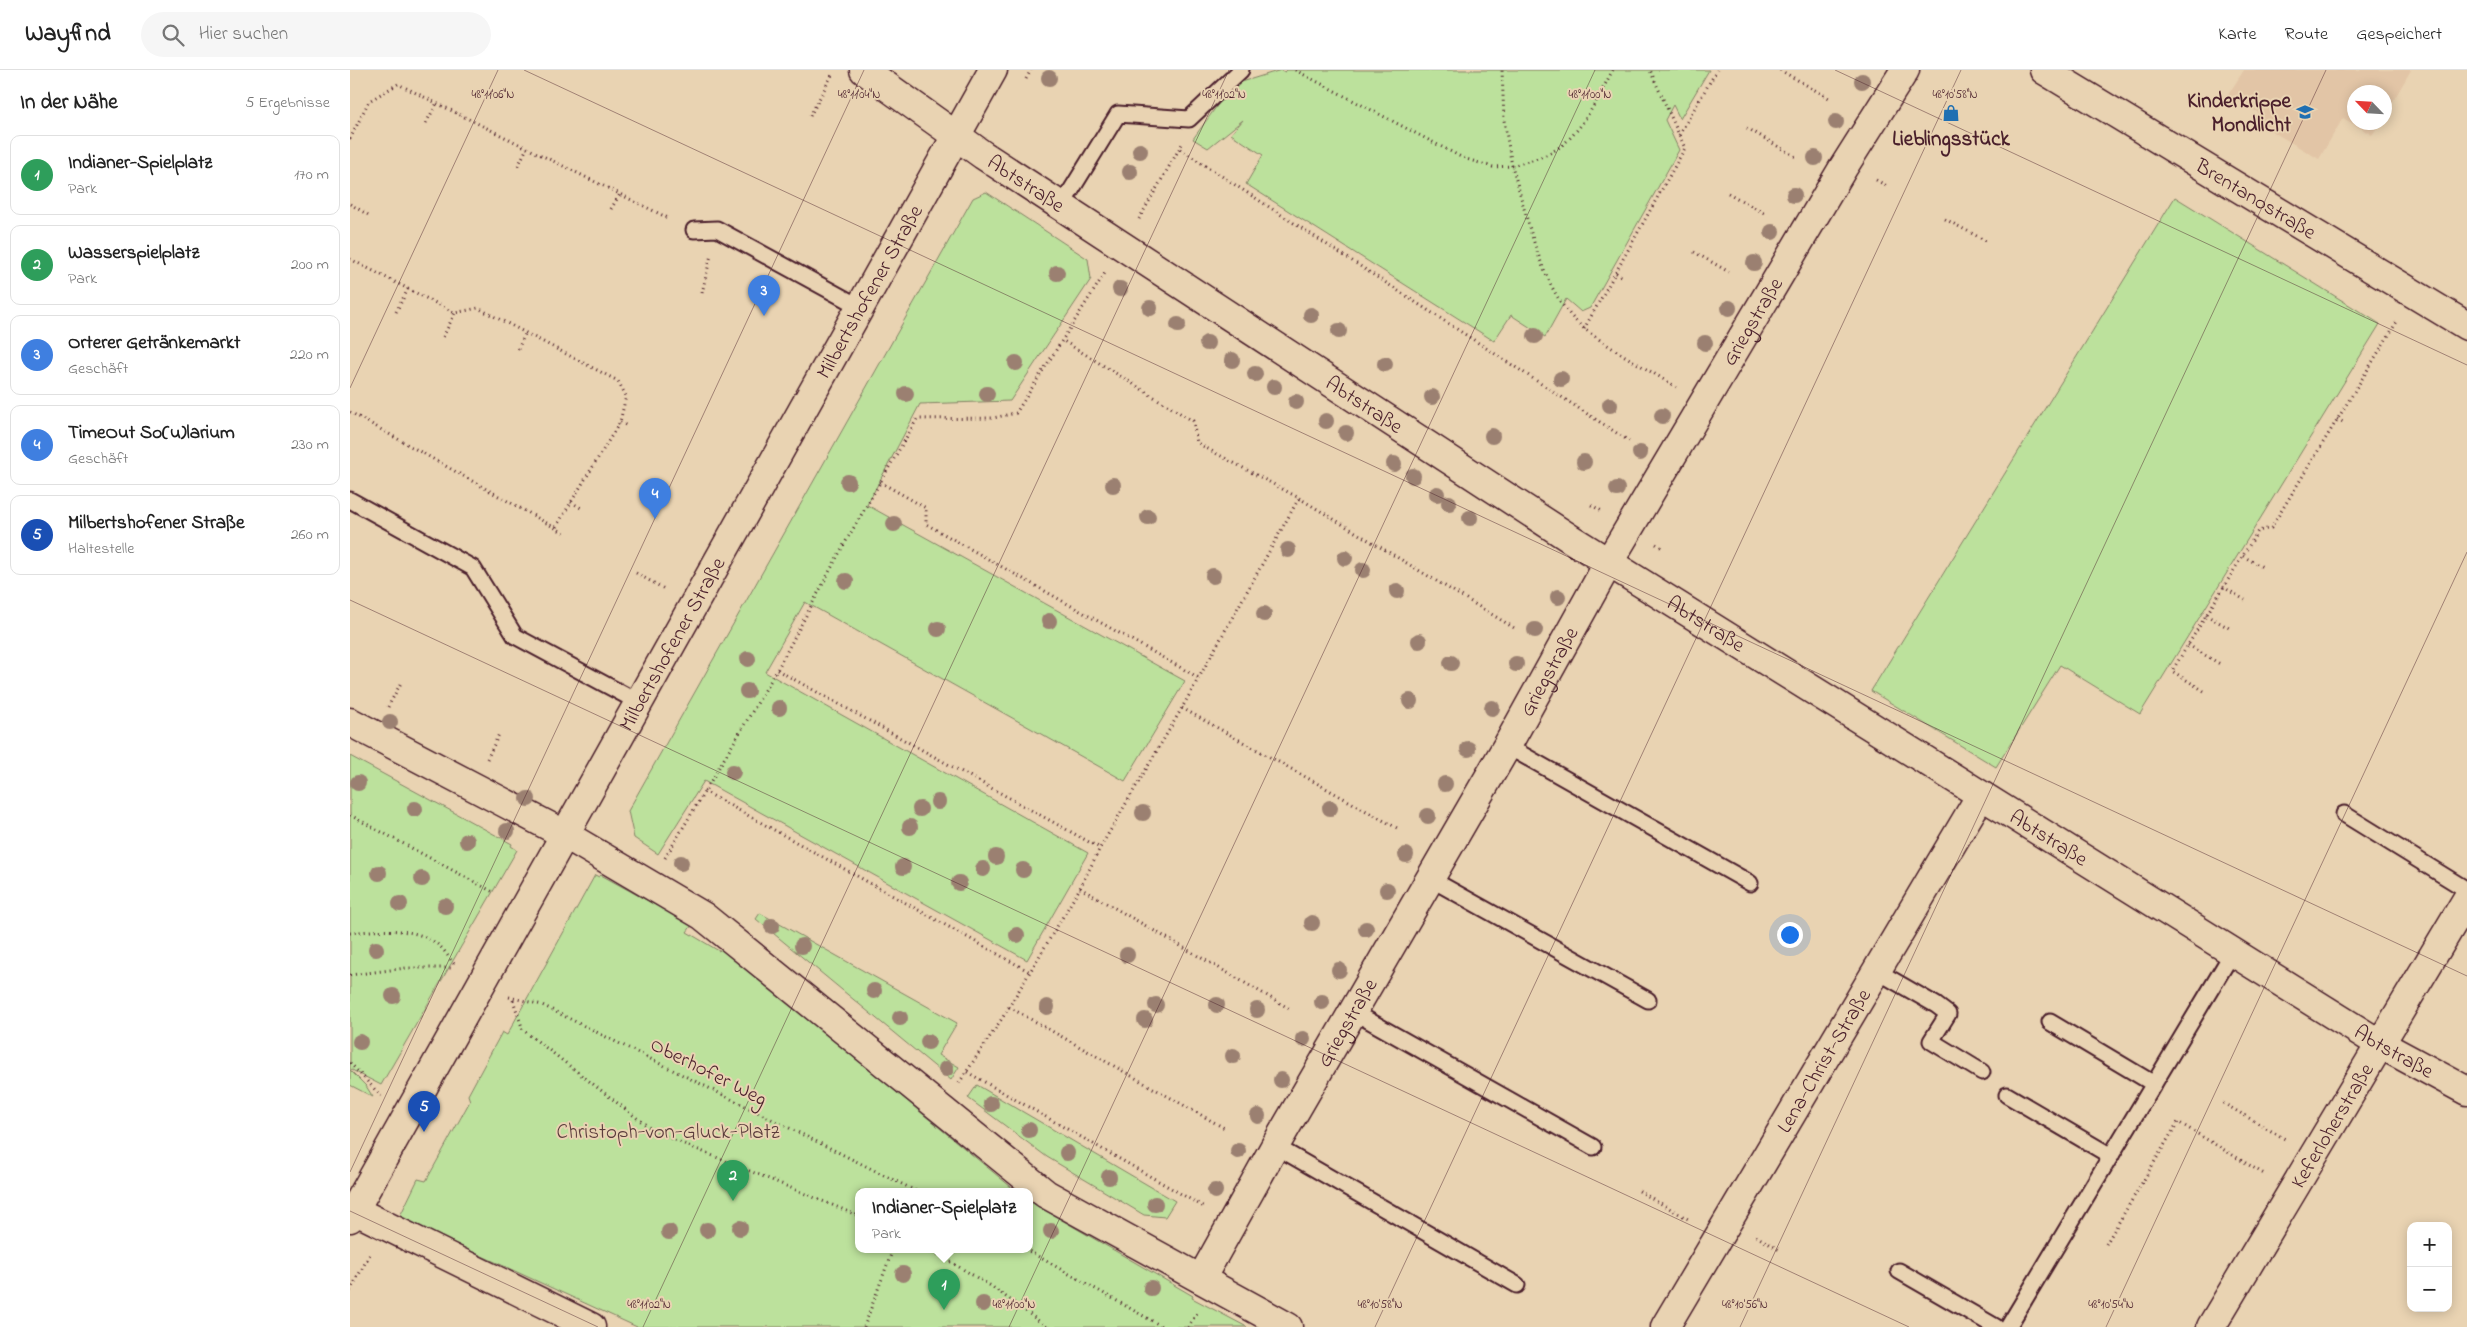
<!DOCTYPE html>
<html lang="de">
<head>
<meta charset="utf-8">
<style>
	:root { --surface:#fff; --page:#f6f6f6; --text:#222; --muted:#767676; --line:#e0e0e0; --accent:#0f766e }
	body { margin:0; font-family:"Indie Flower",sans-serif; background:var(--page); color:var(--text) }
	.controls { position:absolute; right:15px; bottom:15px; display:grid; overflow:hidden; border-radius:10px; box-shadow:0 2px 12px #0003 }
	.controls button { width:45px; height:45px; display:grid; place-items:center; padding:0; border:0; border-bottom:1px solid var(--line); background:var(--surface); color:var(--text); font:25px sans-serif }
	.compass { position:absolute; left:1997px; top:15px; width:45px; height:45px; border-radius:50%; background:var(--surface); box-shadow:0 2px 12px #0003; rotate:295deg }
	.you { position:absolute; left:1439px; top:864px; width:18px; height:18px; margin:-12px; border:4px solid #fff; border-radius:50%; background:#1a73e8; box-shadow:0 0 0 8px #1a73e833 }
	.badge { display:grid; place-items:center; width:32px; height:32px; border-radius:50%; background:var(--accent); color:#fff; font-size:16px; font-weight:700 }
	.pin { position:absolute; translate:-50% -41px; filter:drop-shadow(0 1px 2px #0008) }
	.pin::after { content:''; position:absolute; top:26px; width:18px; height:15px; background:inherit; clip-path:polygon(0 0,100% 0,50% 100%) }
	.popup { position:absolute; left:505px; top:1118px; width:178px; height:65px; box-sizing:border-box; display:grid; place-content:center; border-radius:10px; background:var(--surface); filter:drop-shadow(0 1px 4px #0005); font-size:16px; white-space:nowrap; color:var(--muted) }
	.popup b { font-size:19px; color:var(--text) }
	.popup::after { content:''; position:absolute; left:50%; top:100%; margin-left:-10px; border:10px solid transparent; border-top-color:var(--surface) }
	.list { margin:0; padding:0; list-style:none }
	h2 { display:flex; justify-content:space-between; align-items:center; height:65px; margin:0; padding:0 20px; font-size:21px }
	h2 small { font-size:16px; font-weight:400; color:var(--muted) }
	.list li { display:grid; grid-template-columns:32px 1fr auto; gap:15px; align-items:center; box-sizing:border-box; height:80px; margin:0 10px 10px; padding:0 10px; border:1px solid var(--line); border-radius:10px }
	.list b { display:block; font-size:19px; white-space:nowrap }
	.list p { margin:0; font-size:16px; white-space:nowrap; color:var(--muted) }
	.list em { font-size:16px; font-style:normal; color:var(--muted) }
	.icon { flex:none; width:28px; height:28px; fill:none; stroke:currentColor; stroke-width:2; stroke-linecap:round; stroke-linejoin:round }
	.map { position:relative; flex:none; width:2117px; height:1257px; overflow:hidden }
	header { display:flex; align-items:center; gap:30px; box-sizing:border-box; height:70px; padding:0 25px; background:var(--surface); border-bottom:1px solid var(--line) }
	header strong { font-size:24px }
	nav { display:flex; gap:28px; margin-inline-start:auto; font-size:18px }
	.search { width:350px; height:45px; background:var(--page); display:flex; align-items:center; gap:12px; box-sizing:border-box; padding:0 18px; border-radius:28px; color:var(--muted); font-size:19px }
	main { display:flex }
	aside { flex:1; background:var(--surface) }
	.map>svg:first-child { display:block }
	.built { fill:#e2c5a6 }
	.green { fill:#bce19c; stroke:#838064 }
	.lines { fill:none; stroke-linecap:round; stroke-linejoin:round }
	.service-casing { stroke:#4a1f2b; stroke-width:19 }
	.minor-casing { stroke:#4a1f2b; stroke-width:31 }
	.path { stroke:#4a1f2b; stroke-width:3; stroke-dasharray:1 4; stroke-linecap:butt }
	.service { stroke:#e9d3b2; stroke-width:15 }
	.minor { stroke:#e9d3b2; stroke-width:28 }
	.tree { fill:#9b8071 }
	.ticks { fill:none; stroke:#4a1f2b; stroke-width:1; stroke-opacity:0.45 }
	.labels { text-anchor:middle; stroke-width:4; stroke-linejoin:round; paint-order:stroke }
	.poi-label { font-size:21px; font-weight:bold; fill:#4a1f2b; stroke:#e9d3b2; text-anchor:end }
	.street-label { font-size:21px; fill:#4a1f2b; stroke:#e9d3b2 }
	.park-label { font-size:21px; fill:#5b3c3c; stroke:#e9d3b2 }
	.ticks-label { font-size:12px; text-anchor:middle; fill:#4a1f2b; stroke:#e9d3b2; stroke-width:4; stroke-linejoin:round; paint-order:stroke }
</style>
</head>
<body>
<header>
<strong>Wayfind</strong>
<div class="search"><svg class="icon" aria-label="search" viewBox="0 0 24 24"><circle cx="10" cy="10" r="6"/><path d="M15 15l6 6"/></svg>Hier suchen</div>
<nav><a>Karte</a><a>Route</a><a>Gespeichert</a></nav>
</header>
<main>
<aside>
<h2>In der Nähe<small>5 Ergebnisse</small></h2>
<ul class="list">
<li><span class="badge" style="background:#2e9e5b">1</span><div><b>Indianer-Spielplatz</b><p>Park</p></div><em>170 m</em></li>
<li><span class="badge" style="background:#2e9e5b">2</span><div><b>Wasserspielplatz</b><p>Park</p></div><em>200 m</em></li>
<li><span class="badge" style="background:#3f7fe0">3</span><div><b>Orterer Getränkemarkt</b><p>Geschäft</p></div><em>220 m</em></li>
<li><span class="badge" style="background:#3f7fe0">4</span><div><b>TimeOut So(u)larium</b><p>Geschäft</p></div><em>230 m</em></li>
<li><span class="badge" style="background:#1a4fb4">5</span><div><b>Milbertshofener Straße</b><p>Haltestelle</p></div><em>260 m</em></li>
</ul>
</aside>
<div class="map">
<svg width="2117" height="1257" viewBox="0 0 2117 1257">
	<rect width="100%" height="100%" fill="#e9d3b2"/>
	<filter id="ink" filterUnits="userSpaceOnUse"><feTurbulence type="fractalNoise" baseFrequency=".02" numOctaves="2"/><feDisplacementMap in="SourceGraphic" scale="10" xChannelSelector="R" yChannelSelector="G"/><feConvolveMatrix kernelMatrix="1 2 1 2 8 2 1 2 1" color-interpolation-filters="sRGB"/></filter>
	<g filter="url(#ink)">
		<polygon class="built" points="1894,0 2061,0 2035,45 2034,22 2004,22 2004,52 2030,53 2022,65 1993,48 1969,89 1908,53 1912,45 1878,25"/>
		<g class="green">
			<polygon points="931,0 935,2 937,0 1359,0 1330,49 1323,35 1315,50 1329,80 1240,238 1231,242 1216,229 1195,267 1161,245 1144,271 896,114 913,85 881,64 893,50 858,78 843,69 882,15"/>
			<polygon points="636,122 738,189 741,209 660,331 570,334 517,435 835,611 775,711 455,532 415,602 738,783 677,890 354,711 308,784 284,768 278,741 623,128"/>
			<polygon points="1825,127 2030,254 1790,644 1710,595 1646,697 1521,621"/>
			<polygon points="0,686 162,774 161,776 167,780 31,1015 0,999"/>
			<polygon points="245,805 249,807 251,805 342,855 337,862 369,881 372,878 666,1121 509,1121 509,1179 679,1179 679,1131 843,1226 842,1228 897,1257 287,1257 49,1148 68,1109 76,1111 120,1031 118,1025 152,962 157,965"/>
			<polygon points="410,843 607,953 588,985 609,997 601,1010 406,849"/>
			<polygon points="0,1000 16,1016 23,1027 0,1015"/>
			<polygon points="627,1015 825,1131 815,1147 794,1145 697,1087 618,1028"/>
		</g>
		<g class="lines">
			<g class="service-casing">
				<g id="service">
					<polyline points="712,135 768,44 839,49 891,0"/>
					<polyline points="344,160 367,159 510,237"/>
					<polyline points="0,430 123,498 165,566 288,632"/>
					<polyline points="1157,676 1400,813"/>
					<polyline points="1994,744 2117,820"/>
					<polyline points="1079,808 1298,930"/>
					<polyline points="1527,901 1586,935 1598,944 1581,971 1632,1002"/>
					<polyline points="1002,941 1243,1077"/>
					<polyline points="1700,952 1804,1014"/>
					<polyline points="1657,1025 1761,1086"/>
					<polyline points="925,1076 1167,1215"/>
					<polyline points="1549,1201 1646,1257"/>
					<polyline points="1658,1257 1883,882"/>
				</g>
			</g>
			<g class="minor-casing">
				<g id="minor">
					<path id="s1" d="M 514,0 L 633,85 L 1221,469 L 2030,974 L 2117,1021"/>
					<path id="s2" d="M 1694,0 L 2117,256"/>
					<polyline points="0,652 214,764 353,846 696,1124 938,1257"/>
					<polyline points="4,1140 241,1257"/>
					<path id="s3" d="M 0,1148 L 643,0"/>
					<path id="s4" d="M 851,1209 L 925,1076 L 1157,676 L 1259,492 L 1493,98 L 1555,0"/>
					<path id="s5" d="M 1315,1257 L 1631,725"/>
					<path id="s6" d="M 1861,1257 L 2117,829"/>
				</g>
			</g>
			<g class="path">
				<polyline points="945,0 1113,88 1143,97 1162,96 1154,50 1152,0"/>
				<path d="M 1263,0 C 1246,30 1231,67 1200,83 C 1188,89 1174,92 1162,96 C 1178,147 1191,226 1236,260 C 1264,281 1296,298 1326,317"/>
				<polyline points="1430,0 1479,28"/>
				<polyline points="676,9 681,0"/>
				<polyline points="460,46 482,5"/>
				<polyline points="76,53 87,33"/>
				<polyline points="1397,58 1446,87"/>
				<polyline points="1329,65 1367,0"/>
				<polyline points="0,69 19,31 48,14 320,149"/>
				<polyline points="830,79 1279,371"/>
				<polyline points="168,96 177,78"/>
				<polyline points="1526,110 1539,117"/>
				<polyline points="1378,123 1414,143"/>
				<polyline points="0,134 20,146"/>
				<polyline points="261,139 270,124"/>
				<polyline points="789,149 832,74"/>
				<polyline points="1595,149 1636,171"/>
				<polyline points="1344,182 1379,202"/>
				<polyline points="0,189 105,243 128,238 268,311 276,326 270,352 206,457"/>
				<polyline points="1266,203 1273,207"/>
				<polyline points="352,223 361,185"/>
				<polyline points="46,242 58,219"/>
				<polyline points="1234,259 1335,78 1300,0"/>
				<polyline points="93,267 105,243"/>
				<polyline points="168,279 176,262"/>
				<polyline points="0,342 216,464"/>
				<polyline points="1987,349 1995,353"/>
				<polyline points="270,352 277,356"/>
				<polyline points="530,412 576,438 576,454 849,608"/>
				<polyline points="949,428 1166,559"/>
				<polyline points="221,432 231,438"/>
				<polyline points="1241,435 1252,441"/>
				<polyline points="1306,474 1314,479"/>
				<polyline points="1893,486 1914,498"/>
				<polyline points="286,503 316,520"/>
				<polyline points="1873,517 1895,530"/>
				<polyline points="1856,545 1879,558"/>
				<polyline points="1838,575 1870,594"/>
				<polyline points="427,600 750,778"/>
				<polyline points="1854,621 1822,601 1908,461 1921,458 2048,250"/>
				<polyline points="38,637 52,611"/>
				<polyline points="832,638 1047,758"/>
				<polyline points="137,689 150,662"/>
				<polyline points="354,721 680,902"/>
				<polyline points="0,745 145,823"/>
				<polyline points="315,788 427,600 492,478 567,349 643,348 666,343 755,203"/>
				<polyline points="730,818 942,940"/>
				<path d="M 0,863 C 27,860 64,856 87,874 C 94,879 99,888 105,895"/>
				<polyline points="0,905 56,898 104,898"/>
				<polyline points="159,927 192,935 566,1121"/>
				<polyline points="163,930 173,960 305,1062 509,1146"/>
				<polyline points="659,937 876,1059"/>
				<polyline points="0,993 31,1026"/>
				<polyline points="617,1002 854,1137"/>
				<polyline points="609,1013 653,947 730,818 750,778 832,638 949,428 847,373 843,351 712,270"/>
				<polyline points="1873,1033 1935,1069"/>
				<polyline points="1289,1121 1340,1150"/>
				<polyline points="1406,1166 1431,1181"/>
				<polyline points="1756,1174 1828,1052 1914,1104"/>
				<polyline points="579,1179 641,1216 697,1257"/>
				<polyline points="675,1179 813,1257"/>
				<polyline points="0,1221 20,1184"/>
				<polyline points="514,1257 543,1179"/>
				<polyline points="838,1257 847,1243"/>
			</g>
			<use href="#service" class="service"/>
			<use href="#minor" class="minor"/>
		</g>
		<g class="tree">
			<circle cx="699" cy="8" r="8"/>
			<circle cx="1512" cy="11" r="8"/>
			<circle cx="1486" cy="52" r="8"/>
			<circle cx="790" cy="81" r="8"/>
			<circle cx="1465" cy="88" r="8"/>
			<circle cx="780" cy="102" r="8"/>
			<circle cx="1444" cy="125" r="8"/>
			<circle cx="1422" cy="162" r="8"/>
			<circle cx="1404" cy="193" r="8"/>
			<circle cx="707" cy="203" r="8"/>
			<circle cx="770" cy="219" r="8"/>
			<circle cx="800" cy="238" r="8"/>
			<circle cx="1379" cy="238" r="8"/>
			<circle cx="961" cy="245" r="8"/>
			<circle cx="828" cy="255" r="8"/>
			<circle cx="989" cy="261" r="8"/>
			<circle cx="1185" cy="266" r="8"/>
			<circle cx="857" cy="273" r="8"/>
			<circle cx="1355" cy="273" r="8"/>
			<circle cx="882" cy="290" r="8"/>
			<circle cx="666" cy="293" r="8"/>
			<circle cx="1035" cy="294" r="8"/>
			<circle cx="905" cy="304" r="8"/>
			<circle cx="1211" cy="309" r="8"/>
			<circle cx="924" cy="317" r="8"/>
			<circle cx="556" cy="324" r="8"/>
			<circle cx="637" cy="324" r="8"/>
			<circle cx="1082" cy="327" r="8"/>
			<circle cx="946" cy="332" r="8"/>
			<circle cx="1260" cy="335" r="8"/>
			<circle cx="1312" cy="346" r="8"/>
			<circle cx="976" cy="351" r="8"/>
			<circle cx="996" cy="363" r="8"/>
			<circle cx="1142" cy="366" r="8"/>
			<circle cx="1290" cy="383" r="8"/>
			<circle cx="1234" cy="392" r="8"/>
			<circle cx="1044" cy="394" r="8"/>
			<circle cx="1063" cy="406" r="8"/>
			<circle cx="498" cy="412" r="8"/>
			<circle cx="763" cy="415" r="8"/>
			<circle cx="1267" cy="419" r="8"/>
			<circle cx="1087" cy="424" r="8"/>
			<circle cx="1099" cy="433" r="8"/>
			<circle cx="798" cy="447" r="8"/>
			<circle cx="1120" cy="448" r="8"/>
			<circle cx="544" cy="454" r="8"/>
			<circle cx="938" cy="480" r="8"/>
			<circle cx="995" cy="488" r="8"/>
			<circle cx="1013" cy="500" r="8"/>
			<circle cx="863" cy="506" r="8"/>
			<circle cx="496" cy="511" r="8"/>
			<circle cx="1047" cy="521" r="8"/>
			<circle cx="1208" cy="527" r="8"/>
			<circle cx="914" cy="544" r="8"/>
			<circle cx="699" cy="551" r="8"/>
			<circle cx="588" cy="559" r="8"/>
			<circle cx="1185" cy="560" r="8"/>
			<circle cx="1069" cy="571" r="8"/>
			<circle cx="398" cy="589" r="8"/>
			<circle cx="1101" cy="593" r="8"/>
			<circle cx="1166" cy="594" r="8"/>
			<circle cx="397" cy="621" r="8"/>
			<circle cx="1060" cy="631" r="8"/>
			<circle cx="429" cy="638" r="8"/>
			<circle cx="1142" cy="638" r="8"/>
			<circle cx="40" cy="652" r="8"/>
			<circle cx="1118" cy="679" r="8"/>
			<circle cx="383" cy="702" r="8"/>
			<circle cx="8" cy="713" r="8"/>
			<circle cx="1095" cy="714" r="8"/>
			<circle cx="178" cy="729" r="8"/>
			<circle cx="588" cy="732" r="8"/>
			<circle cx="980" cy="738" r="8"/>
			<circle cx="65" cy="739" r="8"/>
			<circle cx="570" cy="739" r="8"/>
			<circle cx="793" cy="743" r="8"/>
			<circle cx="1078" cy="746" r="8"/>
			<circle cx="560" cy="757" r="8"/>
			<circle cx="157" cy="761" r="8"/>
			<circle cx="117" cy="771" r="8"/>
			<circle cx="1056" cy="785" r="8"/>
			<circle cx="646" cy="787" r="8"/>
			<circle cx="331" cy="793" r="8"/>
			<circle cx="553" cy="797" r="8"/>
			<circle cx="633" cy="799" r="8"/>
			<circle cx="673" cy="800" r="8"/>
			<circle cx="29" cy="803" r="8"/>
			<circle cx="72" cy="809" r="8"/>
			<circle cx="609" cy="813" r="8"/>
			<circle cx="1037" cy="820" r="8"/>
			<circle cx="50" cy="834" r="8"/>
			<circle cx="95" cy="836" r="8"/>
			<circle cx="962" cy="853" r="8"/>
			<circle cx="422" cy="856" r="8"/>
			<circle cx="1016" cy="859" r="8"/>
			<circle cx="667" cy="865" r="8"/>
			<circle cx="452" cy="876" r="8"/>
			<circle cx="26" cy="879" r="8"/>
			<circle cx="777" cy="885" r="8"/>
			<circle cx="989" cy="900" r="8"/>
			<circle cx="524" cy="921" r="8"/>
			<circle cx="43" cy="926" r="8"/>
			<circle cx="972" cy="932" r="8"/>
			<circle cx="806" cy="935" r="8"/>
			<circle cx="867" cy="935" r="8"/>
			<circle cx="697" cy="937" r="8"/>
			<circle cx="907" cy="940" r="8"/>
			<circle cx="550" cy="948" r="8"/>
			<circle cx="795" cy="950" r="8"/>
			<circle cx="953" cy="969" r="8"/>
			<circle cx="10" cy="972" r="8"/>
			<circle cx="578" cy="972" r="8"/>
			<circle cx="883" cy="986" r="8"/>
			<circle cx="596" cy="999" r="8"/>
			<circle cx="931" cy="1010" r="8"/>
			<circle cx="641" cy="1034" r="8"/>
			<circle cx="908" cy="1046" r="8"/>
			<circle cx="679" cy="1060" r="8"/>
			<circle cx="888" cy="1081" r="8"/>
			<circle cx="717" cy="1083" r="8"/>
			<circle cx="759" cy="1107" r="8"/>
			<circle cx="865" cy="1121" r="8"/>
			<circle cx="805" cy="1134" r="8"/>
			<circle cx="390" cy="1158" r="8"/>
			<circle cx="357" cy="1160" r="8"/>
			<circle cx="701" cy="1161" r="8"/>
			<circle cx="319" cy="1162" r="8"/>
			<circle cx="553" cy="1204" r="8"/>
			<circle cx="801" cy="1218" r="8"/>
			<circle cx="633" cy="1234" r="8"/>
		</g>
	</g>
	<path class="ticks" d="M 174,0 L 2117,906M 1485,0 L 2117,295M 0,318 L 148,0M 0,530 L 1559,1257M 0,1102 L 514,0M 0,1141 L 248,1257M 293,1257 L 879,0M 659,1257 L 1245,0M 1025,1257 L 1611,0M 1390,1257 L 1976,0M 1756,1257 L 2117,482"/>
	<defs>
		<g id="school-bare" transform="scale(1.35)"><path d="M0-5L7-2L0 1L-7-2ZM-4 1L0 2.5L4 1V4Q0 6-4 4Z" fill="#1f6fb2" stroke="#e9d3b2" stroke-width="2.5" paint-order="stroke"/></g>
		<g id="shop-bare" transform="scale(1.35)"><path d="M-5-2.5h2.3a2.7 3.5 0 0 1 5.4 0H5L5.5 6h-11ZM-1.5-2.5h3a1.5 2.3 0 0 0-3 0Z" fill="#1f6fb2" stroke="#e9d3b2" stroke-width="2.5" paint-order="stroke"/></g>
	</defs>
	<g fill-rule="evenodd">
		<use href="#school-bare" x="1955" y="42"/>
		<use href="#shop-bare" x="1601" y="43"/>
	</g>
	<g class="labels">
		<g class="poi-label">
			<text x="1941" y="37">Kinderkrippe<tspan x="1941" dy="24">Mondlicht</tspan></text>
			<text x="1601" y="75" text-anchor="middle">Lieblingsstück</text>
		</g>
		<g class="street-label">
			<text dy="7" stroke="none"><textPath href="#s1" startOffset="198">Abtstraße</textPath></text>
			<text dy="7" stroke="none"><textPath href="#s2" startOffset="248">Brentanostraße</textPath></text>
			<text dy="7" stroke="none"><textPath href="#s3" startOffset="1062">Milbertshofener Straße</textPath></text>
			<text dy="7" stroke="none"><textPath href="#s4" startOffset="1105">Griegstraße</textPath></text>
			<text dy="7" stroke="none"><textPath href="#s1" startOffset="602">Abtstraße</textPath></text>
			<text dy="7" stroke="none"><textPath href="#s1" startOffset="1008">Abtstraße</textPath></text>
			<text dy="7" stroke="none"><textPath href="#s3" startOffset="658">Milbertshofener Straße</textPath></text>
			<text dy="7" stroke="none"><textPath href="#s4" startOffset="700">Griegstraße</textPath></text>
			<text dy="7" stroke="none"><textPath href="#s1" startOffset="1412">Abtstraße</textPath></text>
			<text dy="7" stroke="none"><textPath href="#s4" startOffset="295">Griegstraße</textPath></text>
			<text dy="7" stroke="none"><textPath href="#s1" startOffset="1818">Abtstraße</textPath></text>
			<text dy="7" stroke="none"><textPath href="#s5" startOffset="310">Lena-Christ-Straße</textPath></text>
			<text transform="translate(359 1001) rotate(27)" y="7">Oberhofer Weg</text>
			<text dy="7" stroke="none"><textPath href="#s6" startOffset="235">Keferloherstraße</textPath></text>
		</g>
		<g class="park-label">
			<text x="318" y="1068">Christoph-von-Gluck-Platz</text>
		</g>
	</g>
	<g class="ticks-label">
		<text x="143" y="28">48°11'06"N</text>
		<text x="509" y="28">48°11'04"N</text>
		<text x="874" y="28">48°11'02"N</text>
		<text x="1240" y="28">48°11'00"N</text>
		<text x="1605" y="28">48°10'58"N</text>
		<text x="299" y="1238">48°11'02"N</text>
		<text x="664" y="1238">48°11'00"N</text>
		<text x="1030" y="1238">48°10'58"N</text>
		<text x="1395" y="1238">48°10'56"N</text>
		<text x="1761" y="1238">48°10'54"N</text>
	</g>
</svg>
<div class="controls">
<button>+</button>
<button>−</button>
</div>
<svg class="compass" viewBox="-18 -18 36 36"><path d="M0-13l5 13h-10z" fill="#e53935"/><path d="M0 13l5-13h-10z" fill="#767676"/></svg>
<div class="you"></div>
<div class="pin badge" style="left:594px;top:1240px;background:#2e9e5b">1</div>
<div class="popup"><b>Indianer-Spielplatz</b>Park</div>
<div class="pin badge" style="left:383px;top:1131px;background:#2e9e5b">2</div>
<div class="pin badge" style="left:414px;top:246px;background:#3f7fe0">3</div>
<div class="pin badge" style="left:305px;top:449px;background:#3f7fe0">4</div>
<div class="pin badge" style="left:74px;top:1062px;background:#1a4fb4">5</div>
</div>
</main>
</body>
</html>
